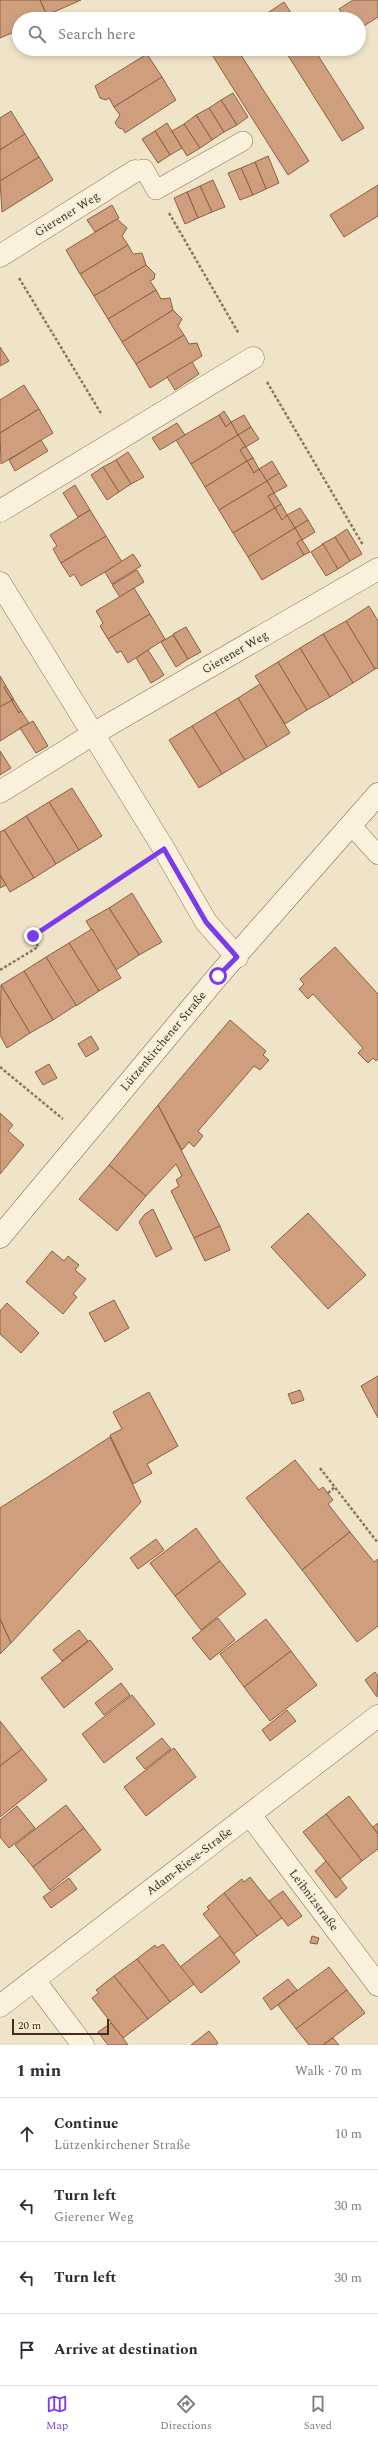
<!DOCTYPE html>
<html lang="en">
<head>
<meta charset="utf-8">
<style>
	:root { --surface:#fff; --page:#f2f2f3; --text:#2b2b33; --muted:#7c7c81; --line:#e1e1e2; --accent:#7c3aed }
	body { margin:0; font-family:Spectral,serif; background:var(--page); color:var(--text) }
	.scale { position:absolute; left:12px; bottom:10px; width:97px; box-sizing:border-box; padding-left:4px; border:2px solid #3d2e20; border-top:0; font-size:11px; line-height:14px; white-space:nowrap; color:#3d2e20; -webkit-text-stroke:3px #f7eed8; paint-order:stroke }
	.stop { position:absolute; width:12px; height:12px; margin:-9px; border:3px solid #7c3aed; border-radius:50%; background:#fff }
	.stop.end { background:#7c3aed; border-color:#fff; box-shadow:0 1px 4px #0008 }
	.list { margin:0; padding:0; list-style:none }
	h2 { display:flex; justify-content:space-between; align-items:center; height:52px; margin:0; padding:0 16px; font-size:17px }
	h2 small { font-size:13px; font-weight:400; color:var(--muted) }
	.list li { display:grid; grid-template-columns:26px 1fr auto; gap:12px; align-items:center; box-sizing:border-box; height:72px; padding:0 16px; border-top:1px solid var(--line) }
	.list b { display:block; font-size:15px; white-space:nowrap }
	.list p { margin:0; font-size:13px; white-space:nowrap; color:var(--muted) }
	.list em { font-size:13px; font-style:normal; color:var(--muted) }
	.icon { flex:none; width:22px; height:22px; fill:none; stroke:currentColor; stroke-width:2; stroke-linecap:round; stroke-linejoin:round }
	.map { position:relative; flex:none; width:378px; height:2045px; overflow:hidden }
	.search { position:absolute; background:var(--surface); box-shadow:0 2px 6px #0003; left:12px; right:12px; top:12px; height:44px; display:flex; align-items:center; gap:10px; box-sizing:border-box; padding:0 14px; border-radius:22px; color:var(--muted); font-size:15px }
	.sheet { height:340px; background:var(--surface) }
	nav { display:flex; justify-content:space-around; align-items:center; box-sizing:border-box; height:56px; border-top:1px solid var(--line); background:var(--surface); font-size:11px; color:var(--muted) }
	nav a { display:grid; justify-items:center; gap:2px }
	nav .on { color:var(--accent) }
	.map>svg:first-child { display:block }
	.building { fill:#cf9f7d; stroke:#8d5f41 }
	.lines { fill:none; stroke-linecap:round; stroke-linejoin:round }
	.lane-casing { stroke:#8d765c; stroke-width:20 }
	.street-casing { stroke:#8d765c; stroke-width:23 }
	.secondary-casing { stroke:#6f573f; stroke-width:23 }
	.path { stroke:#8d765c; stroke-width:2.5; stroke-dasharray:3 2; stroke-linecap:butt }
	.lane { stroke:#faf1dc; stroke-width:19 }
	.street { stroke:#faf1dc; stroke-width:22 }
	.secondary { stroke:#faf1dc; stroke-width:22 }
	.route { stroke:#7c3aed; stroke-width:5 }
	.labels { text-anchor:middle; stroke-width:3.5; stroke-linejoin:round; paint-order:stroke }
	.street-label { font-size:12px; fill:#3d2e20; stroke:#f7eed8 }
</style>
</head>
<body>
<div class="map">
<svg width="378" height="2045" viewBox="0 0 378 2045">
	<rect width="100%" height="100%" fill="#f0e4c8"/>
	<g class="building">
		<polygon points="0,0 40,0 48,17 19,19 19,30 0,38"/>
		<polygon points="40,0 81,0 47,15"/>
		<polygon points="353,0 378,0 378,17 359,29 359,19 346,19 339,9"/>
		<polygon points="284,2 295,19 265,19 263,16"/>
		<polygon points="210,49 237,49 309,161 288,175 209,50"/>
		<polygon points="284,49 314,49 364,128 342,141"/>
		<polygon points="147,54 162,77 114,107 109,98 106,100 100,98 95,86"/>
		<polygon points="162,77 176,100 125,133 123,129 119,128 115,123 120,115 114,107"/>
		<polygon points="233,93 248,117 237,125 221,100"/>
		<polygon points="221,100 237,125 224,132 209,108"/>
		<polygon points="209,108 224,132 212,140 196,115"/>
		<polygon points="11,111 25,134 0,150 0,118"/>
		<polygon points="196,115 212,140 200,148 184,124"/>
		<polygon points="167,123 182,148 170,155 155,131"/>
		<polygon points="184,124 200,148 187,156 172,131"/>
		<polygon points="155,131 170,155 158,163 142,139"/>
		<polygon points="25,134 39,157 0,181 0,150"/>
		<polygon points="268,156 279,183 266,189 255,162"/>
		<polygon points="39,157 53,180 2,212 0,181"/>
		<polygon points="255,162 266,189 253,195 241,168"/>
		<polygon points="241,168 253,195 240,200 228,173"/>
		<polygon points="213,180 225,207 212,212 200,186"/>
		<polygon points="378,185 378,216 344,237 330,215"/>
		<polygon points="200,186 212,212 198,218 187,192"/>
		<polygon points="187,192 198,218 185,224 174,198"/>
		<polygon points="112,205 119,218 95,232 87,220"/>
		<polygon points="117,219 127,228 122,236 128,245 80,274 66,250"/>
		<polygon points="128,245 133,254 142,253 146,265 94,296 80,274"/>
		<polygon points="146,265 155,274 154,279 150,281 156,290 108,319 94,296"/>
		<polygon points="156,290 161,299 170,298 173,310 122,342 108,319"/>
		<polygon points="173,310 182,319 178,326 184,335 136,364 122,342"/>
		<polygon points="184,335 189,344 197,343 202,356 150,388 136,364"/>
		<polygon points="0,347 9,361 0,366"/>
		<polygon points="192,362 199,374 175,390 167,377"/>
		<polygon points="24,385 39,409 0,433 0,400"/>
		<polygon points="39,409 53,433 1,464 0,433"/>
		<polygon points="224,411 231,422 226,427 219,415"/>
		<polygon points="219,415 226,427 231,422 238,435 191,464 176,440"/>
		<polygon points="244,415 251,427 238,435 231,422"/>
		<polygon points="177,423 185,435 160,450 152,438"/>
		<polygon points="251,427 259,439 246,447 238,435"/>
		<polygon points="238,435 246,447 240,450 247,461 205,487 191,464"/>
		<polygon points="41,440 48,451 15,471 9,460"/>
		<polygon points="244,447 246,447 253,458 247,461 240,450"/>
		<polygon points="128,452 144,477 131,484 116,460"/>
		<polygon points="253,458 259,469 254,473 247,461"/>
		<polygon points="116,460 131,484 119,492 103,467"/>
		<polygon points="247,461 254,473 259,469 267,481 219,510 205,487"/>
		<polygon points="272,461 279,473 267,481 259,469"/>
		<polygon points="103,467 119,492 107,500 91,475"/>
		<polygon points="279,473 287,486 274,493 267,481"/>
		<polygon points="267,481 274,493 268,496 275,508 233,533 219,510"/>
		<polygon points="75,485 90,510 78,517 63,493"/>
		<polygon points="274,493 281,504 275,508 268,496"/>
		<polygon points="281,504 287,515 282,520 275,508"/>
		<polygon points="275,508 282,520 287,515 295,528 248,557 233,533"/>
		<polygon points="300,508 308,520 295,528 287,515"/>
		<polygon points="90,510 106,536 61,563 53,549 57,546 50,535"/>
		<polygon points="308,520 315,532 302,540 295,528"/>
		<polygon points="295,528 302,540 297,543 304,555 262,580 248,557"/>
		<polygon points="347,529 362,554 350,561 335,537"/>
		<polygon points="106,536 122,562 81,586 74,574 70,577 61,563"/>
		<polygon points="335,537 350,561 338,569 322,544"/>
		<polygon points="300,540 302,540 310,552 304,555 297,543"/>
		<polygon points="323,544 338,569 326,576 311,552"/>
		<polygon points="133,554 141,566 112,584 105,572"/>
		<polygon points="137,570 144,582 120,597 112,585"/>
		<polygon points="134,588 150,614 108,639 100,626 103,623 96,611"/>
		<polygon points="369,606 378,621 378,668 375,669 346,621"/>
		<polygon points="150,614 165,639 128,663 121,651 117,653 108,639"/>
		<polygon points="346,621 375,669 353,683 323,634"/>
		<polygon points="186,627 201,652 188,659 173,634"/>
		<polygon points="323,634 353,683 330,697 300,648"/>
		<polygon points="173,635 188,659 176,667 161,642"/>
		<polygon points="300,648 330,697 307,710 278,662"/>
		<polygon points="148,650 164,675 151,683 136,658"/>
		<polygon points="278,662 307,710 285,724 255,676"/>
		<polygon points="0,676 6,686 4,687 11,699 14,699 0,707"/>
		<polygon points="260,684 290,733 267,747 238,698"/>
		<polygon points="6,686 13,698 11,699 4,687"/>
		<polygon points="238,698 267,747 245,760 215,712"/>
		<polygon points="14,699 12,701 19,713 21,711 29,723 0,741 0,707"/>
		<polygon points="14,700 21,711 19,713 12,701"/>
		<polygon points="215,712 245,760 222,774 192,726"/>
		<polygon points="33,721 48,746 36,753 20,728"/>
		<polygon points="192,726 222,774 199,788 169,740"/>
		<polygon points="0,751 11,768 0,775"/>
		<polygon points="72,788 102,836 79,850 49,802"/>
		<polygon points="49,802 79,850 56,864 26,816"/>
		<polygon points="26,816 56,864 34,878 4,830"/>
		<polygon points="4,830 34,878 10,892 0,875 0,832"/>
		<polygon points="0,875 6,885 0,888"/>
		<polygon points="132,893 162,942 139,955 109,908"/>
		<polygon points="109,908 139,955 116,970 86,921"/>
		<polygon points="92,929 121,978 99,991 69,943"/>
		<polygon points="69,943 99,991 76,1006 46,957"/>
		<polygon points="335,947 378,994 378,1059 376,1061 373,1058 368,1063 358,1053 363,1048 313,994 308,999 299,989 304,984 300,979"/>
		<polygon points="46,957 76,1005 53,1020 24,971"/>
		<polygon points="24,971 53,1020 30,1033 1,985"/>
		<polygon points="1,985 30,1033 7,1048 0,1035"/>
		<polygon points="230,1020 266,1051 263,1055 269,1060 260,1070 254,1066 198,1131 203,1136 194,1147 189,1142 182,1150 158,1105"/>
		<polygon points="91,1036 99,1049 86,1057 78,1044"/>
		<polygon points="49,1064 57,1078 43,1085 35,1072"/>
		<polygon points="158,1105 220,1226 194,1238 171,1191 179,1186 176,1180 182,1176 176,1164 146,1196 109,1165"/>
		<polygon points="0,1113 13,1125 8,1131 24,1145 0,1174"/>
		<polygon points="109,1165 146,1196 117,1231 79,1199"/>
		<polygon points="153,1209 172,1249 156,1257 139,1222 145,1214"/>
		<polygon points="308,1213 366,1275 328,1309 271,1247"/>
		<polygon points="220,1226 230,1250 205,1261 194,1238"/>
		<polygon points="52,1251 64,1261 68,1256 79,1265 75,1270 86,1279 73,1294 77,1297 63,1314 26,1282"/>
		<polygon points="114,1300 129,1328 105,1342 89,1313"/>
		<polygon points="7,1303 39,1333 21,1353 0,1334 0,1311"/>
		<polygon points="378,1376 378,1418 361,1386"/>
		<polygon points="300,1390 304,1400 292,1404 288,1394"/>
		<polygon points="149,1392 178,1446 147,1464 152,1473 133,1484 110,1435 122,1429 113,1412"/>
		<polygon points="110,1437 141,1502 11,1643 0,1619 0,1508"/>
		<polygon points="295,1460 319,1490 323,1487 333,1500 328,1504 350,1532 302,1570 246,1498"/>
		<polygon points="196,1528 220,1561 175,1596 150,1563"/>
		<polygon points="350,1532 374,1562 378,1559 378,1626 357,1642 302,1570"/>
		<polygon points="156,1539 164,1550 138,1569 130,1558"/>
		<polygon points="220,1561 246,1594 201,1630 175,1596"/>
		<polygon points="218,1618 235,1640 210,1660 192,1638"/>
		<polygon points="0,1619 11,1643 0,1654"/>
		<polygon points="266,1619 291,1651 244,1687 220,1654"/>
		<polygon points="79,1630 88,1641 62,1661 53,1650"/>
		<polygon points="90,1640 113,1669 64,1708 41,1678"/>
		<polygon points="291,1651 317,1685 270,1721 244,1687"/>
		<polygon points="375,1672 378,1676 377,1697 365,1680"/>
		<polygon points="121,1683 130,1695 104,1715 95,1703"/>
		<polygon points="132,1695 155,1724 104,1763 82,1734"/>
		<polygon points="287,1710 296,1721 270,1741 262,1730"/>
		<polygon points="0,1721 22,1749 0,1766"/>
		<polygon points="162,1738 171,1749 145,1769 136,1758"/>
		<polygon points="174,1748 196,1777 146,1816 124,1787"/>
		<polygon points="22,1749 47,1780 0,1817 0,1766"/>
		<polygon points="349,1796 378,1834 378,1849 362,1861 326,1814"/>
		<polygon points="66,1805 84,1828 33,1867 15,1845"/>
		<polygon points="17,1806 35,1828 9,1848 0,1837 0,1820"/>
		<polygon points="326,1814 362,1861 340,1879 303,1832"/>
		<polygon points="378,1823 378,1834 373,1827"/>
		<polygon points="84,1828 101,1850 50,1890 33,1867"/>
		<polygon points="326,1861 347,1888 336,1898 315,1871"/>
		<polygon points="250,1877 282,1918 257,1936 224,1893 242,1879 244,1882"/>
		<polygon points="69,1878 77,1889 51,1908 43,1897"/>
		<polygon points="283,1891 302,1916 288,1926 269,1901"/>
		<polygon points="224,1893 257,1936 234,1954 203,1914 209,1909 207,1907"/>
		<polygon points="220,1936 240,1962 201,1993 180,1967"/>
		<polygon points="312,1936 319,1938 317,1944 310,1943"/>
		<polygon points="163,1944 194,1984 170,2002 137,1959 155,1945 157,1948"/>
		<polygon points="137,1959 170,2002 148,2019 114,1976"/>
		<polygon points="329,1967 347,1990 296,2029 278,2005"/>
		<polygon points="114,1976 148,2019 123,2038 92,1998 99,1993 96,1990"/>
		<polygon points="288,1979 297,1990 271,2010 263,1998"/>
		<polygon points="347,1990 365,2013 323,2045 309,2045 296,2029"/>
		<polygon points="111,2023 123,2038 128,2045 108,2045 98,2032"/>
		<polygon points="209,2031 218,2043 216,2045 191,2045"/>
		<polygon points="333,2038 339,2045 323,2045"/>
	</g>
	<g class="lines">
		<g class="lane-casing">
			<g id="lane">
				<polyline points="135,171 144,169 156,190 243,141"/>
				<polyline points="350,824 378,855"/>
			</g>
		</g>
		<g class="street-casing">
			<g id="street">
				<polyline points="0,256 135,171"/>
				<polyline points="0,511 253,358"/>
				<polyline points="0,583 164,849 206,922 237,957"/>
				<polyline points="0,792 93,734 378,569"/>
				<polyline points="250,1815 378,1985"/>
				<polyline points="34,1980 83,2045"/>
				<polyline points="0,2006 378,1716"/>
			</g>
		</g>
		<g class="secondary-casing">
			<polyline id="secondary" points="0,1237 218,976 378,794"/>
		</g>
		<g class="path">
			<polyline points="169,213 239,334"/>
			<polyline points="19,278 102,415"/>
			<polyline points="267,382 363,545"/>
			<polyline points="0,970 38,947 33,936 140,864"/>
			<polyline points="0,1067 63,1119"/>
			<polyline points="320,1468 378,1543"/>
			<polyline points="328,1493 335,1487"/>
		</g>
		<use href="#lane" class="lane"/>
		<use href="#street" class="street"/>
		<use href="#secondary" class="secondary"/>
	</g>
	<g class="lines">
		<polyline class="route" points="33,936 164,849 206,922 237,957 218,976"/>
	</g>
	<g class="labels">
		<g class="street-label">
			<text transform="translate(67 214) rotate(-32)" y="4">Gierener Weg</text>
			<text transform="translate(235 652) rotate(-30)" y="4">Gierener Weg</text>
			<text transform="translate(163 1041) rotate(-50)" y="4">Lützenkirchener Straße</text>
			<text transform="translate(189 1861) rotate(-37)" y="4">Adam-Riese-Straße</text>
			<text transform="translate(314 1900) rotate(53)" y="4">Leibnizstraße</text>
		</g>
	</g>
</svg>
<div class="scale">20 m</div>
<div class="stop" style="left:218px;top:976px"></div>
<div class="stop end" style="left:33px;top:936px"></div>
<div class="search"><svg class="icon" aria-label="search" viewBox="0 0 24 24"><circle cx="10" cy="10" r="6"/><path d="M15 15l6 6"/></svg>Search here</div>
</div>
<section class="sheet">
<h2>1 min<small>Walk · 70 m</small></h2>
<ul class="list">
<li><svg class="icon" aria-label="ahead" viewBox="0 0 24 24"><path d="M12 20V5M6 11l6-6 6 6"/></svg><div><b>Continue</b><p>Lützenkirchener Straße</p></div><em>10 m</em></li>
<li><svg class="icon" aria-label="left" viewBox="0 0 24 24"><path d="M17 20v-9H6M10 6l-5 5 5 5"/></svg><div><b>Turn left</b><p>Gierener Weg</p></div><em>30 m</em></li>
<li><svg class="icon" aria-label="left" viewBox="0 0 24 24"><path d="M17 20v-9H6M10 6l-5 5 5 5"/></svg><div><b>Turn left</b></div><em>30 m</em></li>
<li><svg class="icon" aria-label="arrive" viewBox="0 0 24 24"><path d="M6 21V4h12l-3 4 3 4H6"/></svg><div><b>Arrive at destination</b></div></li>
</ul>
</section>
<nav>
<a class="on"><svg class="icon" aria-label="map" viewBox="0 0 24 24"><path d="M3 6l6-2 6 2 6-2v14l-6 2-6-2-6 2zM9 4v14M15 6v14"/></svg>Map</a>
<a><svg class="icon" aria-label="directions" viewBox="0 0 24 24"><path d="M12 3l9 9-9 9-9-9zM9 14v-3h6M13 9l2 2-2 2"/></svg>Directions</a>
<a><svg class="icon" aria-label="saved" viewBox="0 0 24 24"><path d="M7 4h10v16l-5-4-5 4z"/></svg>Saved</a>
</nav>
</body>
</html>
